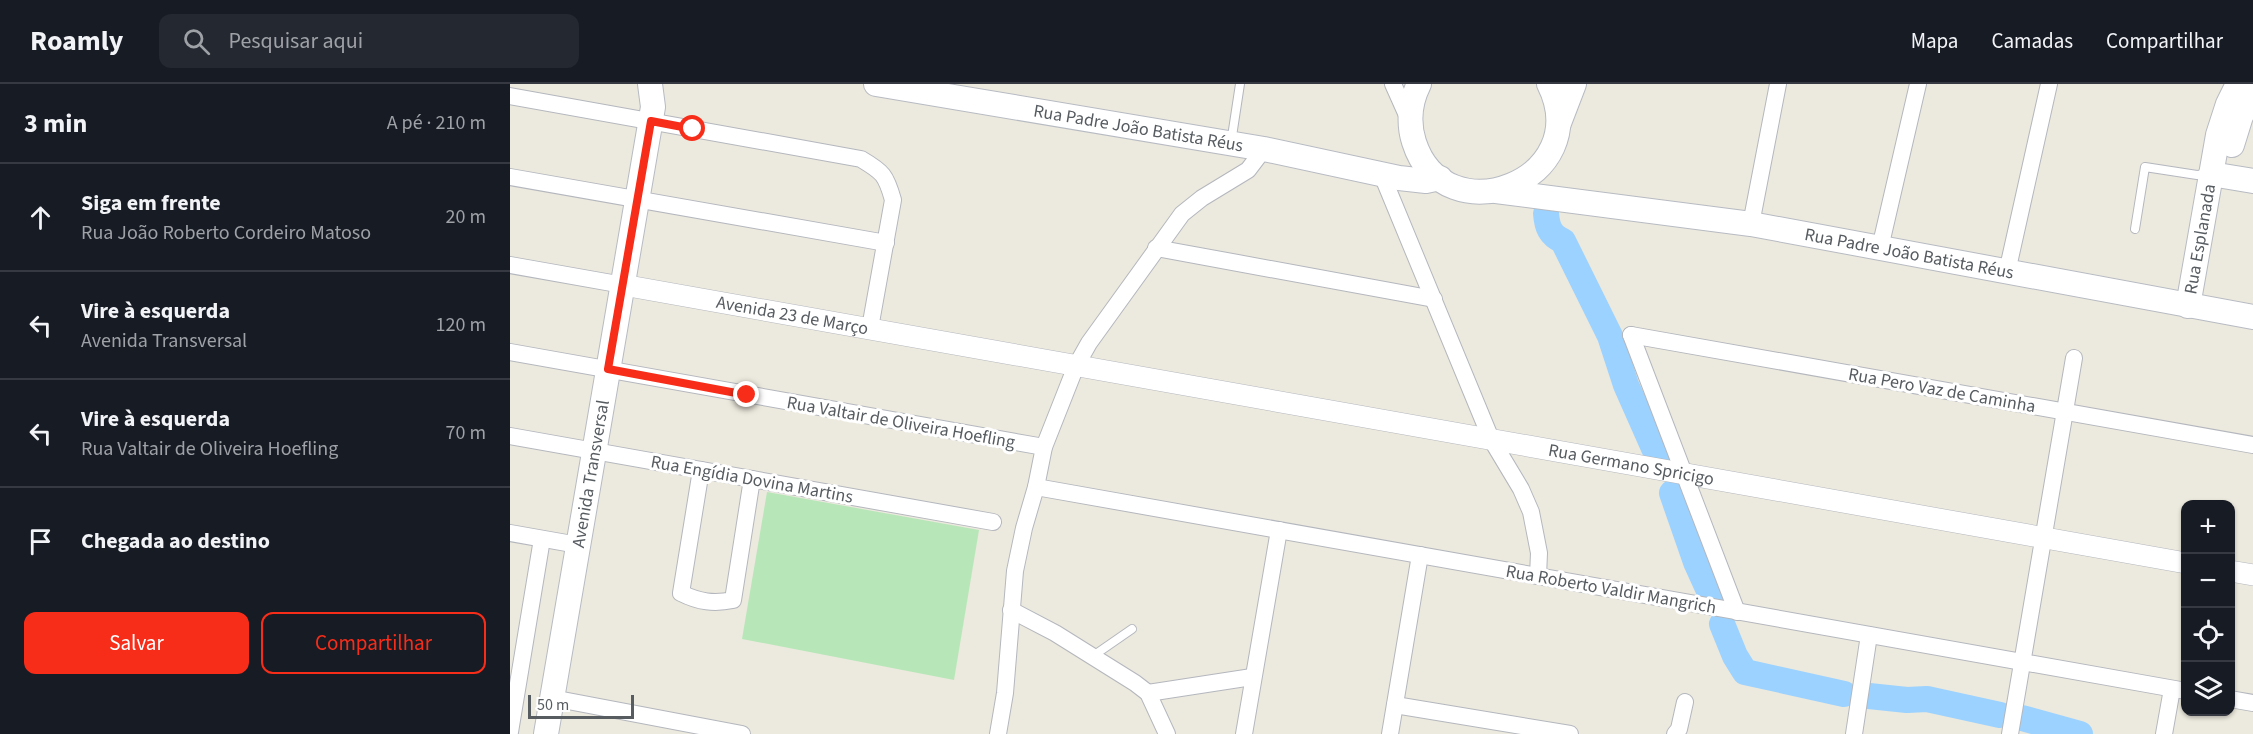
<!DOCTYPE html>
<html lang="pt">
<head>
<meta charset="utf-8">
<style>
	:root { --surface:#171b24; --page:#242831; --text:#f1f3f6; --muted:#9ea1a6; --line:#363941; --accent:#f82d19 }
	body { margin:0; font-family:"Source Sans 3",sans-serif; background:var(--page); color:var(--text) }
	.controls { position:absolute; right:18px; bottom:18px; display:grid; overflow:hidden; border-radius:12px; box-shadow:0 2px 4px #0004 }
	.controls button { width:54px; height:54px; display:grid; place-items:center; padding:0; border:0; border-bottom:2px solid var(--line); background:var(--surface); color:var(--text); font:30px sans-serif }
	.scale { position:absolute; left:18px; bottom:15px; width:106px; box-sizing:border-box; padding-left:6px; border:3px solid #575c61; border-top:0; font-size:16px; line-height:21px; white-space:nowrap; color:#575c61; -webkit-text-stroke:4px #fff; paint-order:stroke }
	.stop { position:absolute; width:18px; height:18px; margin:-14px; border:4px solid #f82d19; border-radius:50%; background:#fff }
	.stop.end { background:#f82d19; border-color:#fff; box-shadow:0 2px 6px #0008 }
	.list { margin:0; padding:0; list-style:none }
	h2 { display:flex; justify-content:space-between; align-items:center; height:78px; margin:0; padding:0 24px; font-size:26px }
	h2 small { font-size:20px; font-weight:400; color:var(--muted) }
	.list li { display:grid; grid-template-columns:39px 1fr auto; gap:18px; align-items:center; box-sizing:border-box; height:108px; padding:0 24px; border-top:2px solid var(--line) }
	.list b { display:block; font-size:22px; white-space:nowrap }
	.list p { margin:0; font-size:20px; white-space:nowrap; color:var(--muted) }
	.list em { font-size:20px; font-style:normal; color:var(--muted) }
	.actions { display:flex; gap:12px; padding:18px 24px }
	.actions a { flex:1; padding:14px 0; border:2px solid var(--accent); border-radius:12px; text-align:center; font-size:21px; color:var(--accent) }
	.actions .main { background:var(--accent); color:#fff }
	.icon { flex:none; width:33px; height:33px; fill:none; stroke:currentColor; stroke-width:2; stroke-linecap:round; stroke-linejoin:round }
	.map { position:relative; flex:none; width:1743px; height:650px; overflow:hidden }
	header { display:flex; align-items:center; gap:36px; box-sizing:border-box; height:84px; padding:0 30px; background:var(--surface); border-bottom:2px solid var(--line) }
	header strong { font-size:28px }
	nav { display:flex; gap:33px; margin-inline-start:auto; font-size:21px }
	.search { width:420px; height:54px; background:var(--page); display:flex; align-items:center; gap:15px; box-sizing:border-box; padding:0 21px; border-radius:12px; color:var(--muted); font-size:22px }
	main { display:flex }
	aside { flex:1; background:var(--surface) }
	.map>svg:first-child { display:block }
	.green { fill:#b7e7b8 }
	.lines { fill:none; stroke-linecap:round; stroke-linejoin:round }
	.river { stroke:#9bd2ff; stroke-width:26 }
	.service-casing { stroke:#b4b7bd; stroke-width:10 }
	.minor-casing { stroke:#b4b7bd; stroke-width:18 }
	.tertiary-casing { stroke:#b4b7bd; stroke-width:22 }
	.secondary-casing { stroke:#b7bbc2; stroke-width:26 }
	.service { stroke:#fff; stroke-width:8 }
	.minor { stroke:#fff; stroke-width:16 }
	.tertiary { stroke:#fff; stroke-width:21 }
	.secondary { stroke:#fff; stroke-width:24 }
	.route { stroke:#f82d19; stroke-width:8 }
	.labels { text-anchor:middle; stroke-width:6; stroke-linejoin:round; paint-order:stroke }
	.street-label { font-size:18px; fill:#575c61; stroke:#fff }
</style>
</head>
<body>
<header>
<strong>Roamly</strong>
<div class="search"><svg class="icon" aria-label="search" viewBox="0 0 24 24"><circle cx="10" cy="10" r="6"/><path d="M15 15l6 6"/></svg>Pesquisar aqui</div>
<nav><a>Mapa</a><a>Camadas</a><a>Compartilhar</a></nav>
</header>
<main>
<aside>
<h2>3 min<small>A pé · 210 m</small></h2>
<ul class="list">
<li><svg class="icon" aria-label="ahead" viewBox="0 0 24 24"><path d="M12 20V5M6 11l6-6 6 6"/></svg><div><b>Siga em frente</b><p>Rua João Roberto Cordeiro Matoso</p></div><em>20 m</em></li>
<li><svg class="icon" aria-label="left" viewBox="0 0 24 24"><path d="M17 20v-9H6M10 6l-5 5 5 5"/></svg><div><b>Vire à esquerda</b><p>Avenida Transversal</p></div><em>120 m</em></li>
<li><svg class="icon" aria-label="left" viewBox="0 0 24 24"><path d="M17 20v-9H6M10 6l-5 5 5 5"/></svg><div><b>Vire à esquerda</b><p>Rua Valtair de Oliveira Hoefling</p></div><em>70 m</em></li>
<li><svg class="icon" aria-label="arrive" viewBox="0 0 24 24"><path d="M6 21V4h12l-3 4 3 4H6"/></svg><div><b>Chegada ao destino</b></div></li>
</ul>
<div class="actions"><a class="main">Salvar</a><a>Compartilhar</a></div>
</aside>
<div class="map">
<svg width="1743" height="650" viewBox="0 0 1743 650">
	<rect width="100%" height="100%" fill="#ece9de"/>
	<polygon class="green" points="257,408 469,446 444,596 232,555"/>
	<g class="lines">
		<g class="river">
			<path d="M 1036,129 C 1037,143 1040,151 1053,157 L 1100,252 L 1116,301 L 1147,371"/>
			<polyline points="1162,409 1186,478 1201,511"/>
			<polyline points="1212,540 1225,572 1235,588 1334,610"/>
			<polyline points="1359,612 1397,616 1417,615 1490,631"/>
			<polyline points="1512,634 1570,650"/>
		</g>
		<g class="service-casing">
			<g id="service">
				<polyline points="721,59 730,0"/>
				<polyline points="1625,145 1635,83 1687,91 1697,90"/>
				<polyline points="583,572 622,545"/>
			</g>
		</g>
		<g class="minor-casing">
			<g id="minor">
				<polyline points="883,0 900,38"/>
				<path d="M 0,12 L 351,75 C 373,88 376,91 383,116 L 360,244"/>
				<polyline points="872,91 981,355 1011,405 1021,428 1029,469 1028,492"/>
				<polyline points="0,93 376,159"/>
				<polyline points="1241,140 1268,0"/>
				<polyline points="646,164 924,215"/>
				<polyline points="1370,164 1408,0"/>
				<polyline points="0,181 113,201"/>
				<polyline points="1497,188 1539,0"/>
				<polyline points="1121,251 1743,361"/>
				<polyline points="1121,251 1227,528"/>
				<polyline points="0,268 534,363"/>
				<polyline points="0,352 483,438"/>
				<path d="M 191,386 L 171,509 C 189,518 204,520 223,516 L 242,395"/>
				<polyline points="526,403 1676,607"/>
				<polyline points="0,449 68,461"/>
				<polyline points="501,526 545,549 625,599 638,609 657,650"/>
				<polyline points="638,609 742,593"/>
				<polyline points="42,614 232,650"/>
				<polyline points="1720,615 1743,619"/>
				<polyline points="885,621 1060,650"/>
				<polyline points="0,648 32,455"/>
				<polyline points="488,650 495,609 505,487 514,444 526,403 534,363 566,282 579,259 672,130 692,114 738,86 754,65"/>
				<polyline points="734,650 769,446"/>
				<polyline points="880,650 910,471"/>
				<polyline points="1165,650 1169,645 1175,618"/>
				<polyline points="1344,650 1359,551"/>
				<polyline points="1500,650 1564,274"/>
				<polyline points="1654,650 1662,605"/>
			</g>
		</g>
		<g class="tertiary-casing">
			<g id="tertiary">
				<path id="s1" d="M 113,201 L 1676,479"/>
				<polyline points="1720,487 1743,491"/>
			</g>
		</g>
		<g class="secondary-casing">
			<g id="secondary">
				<path id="s2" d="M 366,0 L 754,65 L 889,94 L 916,97 L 930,94"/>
				<path d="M 909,0 C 900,18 898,39 904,58 C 935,155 1087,96 1039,0"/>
				<polyline points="1049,39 1064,0"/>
				<polyline points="1722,61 1731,32 1743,11"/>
				<polyline points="1701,90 1743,97"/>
				<path id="s3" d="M 986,107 L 1241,140 L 1743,233"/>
				<path id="s4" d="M 1678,222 L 1708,51 L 1718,20 L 1728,0"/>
				<path id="s5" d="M 36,650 L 143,23 L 140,0"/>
			</g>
		</g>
		<use href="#service" class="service"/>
		<use href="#minor" class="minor"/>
		<use href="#tertiary" class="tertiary"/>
		<use href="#secondary" class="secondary"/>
	</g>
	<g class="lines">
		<polyline class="route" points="183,45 141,37 98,285 237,311"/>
	</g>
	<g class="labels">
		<g class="street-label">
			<text dy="6" stroke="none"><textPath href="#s2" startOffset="266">Rua Padre João Batista Réus</textPath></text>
			<text dy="6" stroke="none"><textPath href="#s4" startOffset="68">Rua Esplanada</textPath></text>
			<text dy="6" stroke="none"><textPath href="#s3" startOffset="418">Rua Padre João Batista Réus</textPath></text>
			<text dy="6" stroke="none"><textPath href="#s1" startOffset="172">Avenida 23 de Março</textPath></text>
			<text transform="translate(1432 306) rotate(10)" y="6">Rua Pero Vaz de Caminha</text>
			<text transform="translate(391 338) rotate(10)" y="6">Rua Valtair de Oliveira Hoefling</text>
			<text dy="6" stroke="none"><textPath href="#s1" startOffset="1024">Rua Germano Spricigo</textPath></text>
			<text dy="6" stroke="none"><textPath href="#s5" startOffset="264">Avenida Transversal</textPath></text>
			<text transform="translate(242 395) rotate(10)" y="6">Rua Engídia Dovina Martins</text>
			<text transform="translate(1101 505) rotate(10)" y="6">Rua Roberto Valdir Mangrich</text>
		</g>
	</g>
</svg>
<div class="controls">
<button>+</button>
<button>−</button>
<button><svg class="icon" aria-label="locate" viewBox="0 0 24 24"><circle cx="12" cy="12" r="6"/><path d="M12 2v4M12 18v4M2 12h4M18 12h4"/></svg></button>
<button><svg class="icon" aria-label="layers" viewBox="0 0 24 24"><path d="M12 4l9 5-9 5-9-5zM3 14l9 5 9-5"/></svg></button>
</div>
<div class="scale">50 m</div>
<div class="stop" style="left:183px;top:45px"></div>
<div class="stop end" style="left:237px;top:311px"></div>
</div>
</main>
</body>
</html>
